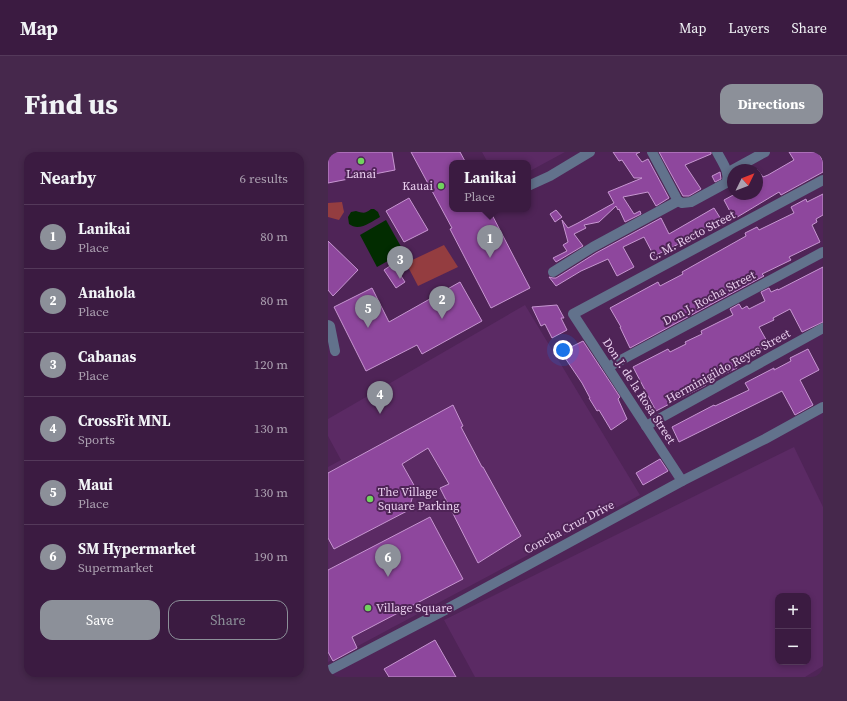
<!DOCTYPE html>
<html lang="en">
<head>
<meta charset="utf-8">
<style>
	:root { --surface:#3b1b41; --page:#46284c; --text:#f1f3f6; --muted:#aca1b1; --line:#54395a; --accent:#8c9099 }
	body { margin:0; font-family:"Source Serif 4",serif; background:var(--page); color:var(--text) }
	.controls { position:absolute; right:12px; bottom:12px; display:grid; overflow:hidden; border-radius:8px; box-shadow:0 2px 6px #0003 }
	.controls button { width:36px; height:36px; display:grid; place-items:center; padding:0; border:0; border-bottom:1px solid var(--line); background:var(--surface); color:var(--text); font:20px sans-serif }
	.compass { position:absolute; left:399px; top:12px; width:36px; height:36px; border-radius:50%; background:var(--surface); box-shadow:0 2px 6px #0003; rotate:47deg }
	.you { position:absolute; left:235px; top:198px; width:14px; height:14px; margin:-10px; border:3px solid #fff; border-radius:50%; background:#1a73e8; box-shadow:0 0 0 6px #1a73e833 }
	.badge { display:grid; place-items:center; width:26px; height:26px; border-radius:50%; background:var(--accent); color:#fff; font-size:13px; font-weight:700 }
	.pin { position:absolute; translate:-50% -33px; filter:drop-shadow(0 1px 2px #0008) }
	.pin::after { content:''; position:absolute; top:21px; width:14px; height:12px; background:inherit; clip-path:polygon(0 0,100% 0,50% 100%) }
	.popup { position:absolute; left:121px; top:8px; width:82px; height:52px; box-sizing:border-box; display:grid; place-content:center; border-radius:8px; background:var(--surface); filter:drop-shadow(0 1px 3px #0005); font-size:13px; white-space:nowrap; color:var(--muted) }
	.popup b { font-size:15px; color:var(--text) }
	.popup::after { content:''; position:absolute; left:50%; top:100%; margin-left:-8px; border:8px solid transparent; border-top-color:var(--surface) }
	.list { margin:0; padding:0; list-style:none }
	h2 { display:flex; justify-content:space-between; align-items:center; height:52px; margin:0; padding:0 16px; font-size:17px }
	h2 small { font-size:13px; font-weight:400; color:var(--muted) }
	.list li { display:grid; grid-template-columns:26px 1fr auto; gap:12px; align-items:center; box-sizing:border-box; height:64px; padding:0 16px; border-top:1px solid var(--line) }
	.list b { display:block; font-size:15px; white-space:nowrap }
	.list p { margin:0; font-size:13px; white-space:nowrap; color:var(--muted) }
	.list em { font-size:13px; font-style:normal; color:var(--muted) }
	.actions { display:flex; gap:8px; padding:12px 16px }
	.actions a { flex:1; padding:9px 0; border:1px solid var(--accent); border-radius:12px; text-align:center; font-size:14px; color:var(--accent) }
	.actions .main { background:var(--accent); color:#fff }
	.map { position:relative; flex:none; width:495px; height:525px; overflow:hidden; border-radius:12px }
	header { display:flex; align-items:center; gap:24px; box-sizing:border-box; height:56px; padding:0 20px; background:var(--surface); border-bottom:1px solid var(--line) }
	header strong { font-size:19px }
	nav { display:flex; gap:22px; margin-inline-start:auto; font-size:14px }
	.intro { display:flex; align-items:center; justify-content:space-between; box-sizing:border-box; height:96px; padding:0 24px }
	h1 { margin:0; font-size:28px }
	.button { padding:10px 18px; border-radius:12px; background:var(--accent); color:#fff; font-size:14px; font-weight:700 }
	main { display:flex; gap:24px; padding:0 24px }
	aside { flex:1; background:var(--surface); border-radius:12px; box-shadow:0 2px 6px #0003 }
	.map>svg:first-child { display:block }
	.built { fill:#5b2a64; fill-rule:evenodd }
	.green { fill:#943d40 }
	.water { fill:#022c00 }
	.building { fill:#8e479d; stroke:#c796d1 }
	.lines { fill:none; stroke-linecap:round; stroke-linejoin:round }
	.minor { stroke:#62728c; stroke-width:10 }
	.poi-dot { fill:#71d35e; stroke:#4f2457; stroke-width:1.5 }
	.labels { text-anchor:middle; stroke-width:4; stroke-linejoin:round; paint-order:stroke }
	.poi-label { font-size:12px; fill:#e9cfee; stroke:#4f2457; text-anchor:start }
	.street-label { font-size:12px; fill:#e9cfee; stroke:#4f2457 }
</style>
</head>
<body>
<header>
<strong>Map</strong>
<nav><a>Map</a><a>Layers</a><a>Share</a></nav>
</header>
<div class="intro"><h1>Find us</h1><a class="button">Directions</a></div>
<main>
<aside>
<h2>Nearby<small>6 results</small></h2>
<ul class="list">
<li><span class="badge">1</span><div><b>Lanikai</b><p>Place</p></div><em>80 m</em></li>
<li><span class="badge">2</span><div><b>Anahola</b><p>Place</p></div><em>80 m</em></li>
<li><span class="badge">3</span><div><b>Cabanas</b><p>Place</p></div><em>120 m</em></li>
<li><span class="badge">4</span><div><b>CrossFit MNL</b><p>Sports</p></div><em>130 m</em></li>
<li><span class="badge">5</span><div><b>Maui</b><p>Place</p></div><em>130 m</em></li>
<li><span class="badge">6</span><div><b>SM Hypermarket</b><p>Supermarket</p></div><em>190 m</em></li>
</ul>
<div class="actions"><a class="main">Save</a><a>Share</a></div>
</aside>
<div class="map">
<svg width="495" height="525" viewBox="0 0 495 525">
	<rect width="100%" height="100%" fill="#4f2457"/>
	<g class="built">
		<polygon points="154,0 237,0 200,20 200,11 160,11"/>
		<polygon points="197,153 312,343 0,510 0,315 13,308 0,284 0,267"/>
		<path d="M 466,295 L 495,355 L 495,514 L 477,525 L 147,525 L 116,468 ZM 450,444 L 480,444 L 480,510 L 450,510 Z"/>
	</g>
	<g class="green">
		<polygon points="14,50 16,60 11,68 0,65 0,51"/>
		<polygon points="116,93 130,115 90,134 78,111"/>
	</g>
	<g class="water">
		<path d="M 43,57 L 46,57 L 50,60 L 52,65 C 43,70 31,80 21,72 L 20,65 L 23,60 L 28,59 C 35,61 37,62 43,57 Z"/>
		<polygon points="58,68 76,100 49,115 32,83"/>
	</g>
	<g class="building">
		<polygon points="0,0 64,0 67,18 0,31"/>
		<polygon points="83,0 132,0 138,11 124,11 124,57 161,57 202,136 163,156 122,77 124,76"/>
		<polygon points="285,0 312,0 308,2 314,10 320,7 341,46 328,54 320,40 295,45 306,62 312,59 313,62 297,70 291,57 290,58 288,54 271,70 256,73 258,76 246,82 255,94 228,110 225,106 239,99 235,93 240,90 234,68 240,76 250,71 286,51 280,40 314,26 306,26 294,8 291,9"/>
		<polygon points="331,0 383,0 383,2 357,13 373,37 361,44 355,44"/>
		<polygon points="461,0 490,0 495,9 495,20 453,43 451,40 406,67 396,48 407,42 429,42 429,17 435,25 440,23 466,8"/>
		<polygon points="392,20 393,27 387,30 384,24"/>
		<polygon points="495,42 495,63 488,67 489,70 484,73 492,90 461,105 463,108 434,122 436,124 302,196 292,175 293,175 282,156 330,130 332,134 355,122 354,120 418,84 417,81 429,75 431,78 466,61 463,55 478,47 479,50"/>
		<polygon points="81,46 100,78 76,90 58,59"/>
		<polygon points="386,56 396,72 389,76 386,71 368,81 369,83 326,104 316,85 295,95 306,115 289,124 280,107 253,119 228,134 221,125 225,126 228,126 268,101 333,66 341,82"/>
		<polygon points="228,58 234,65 227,70 222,62"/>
		<polygon points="0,89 30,118 5,144 0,138"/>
		<polygon points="65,112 77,130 68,136 56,118"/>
		<polygon points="495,115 495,170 474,180 462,157 445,166 446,168 431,175 441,193 407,211 409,216 377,231 378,233 328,259 305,215 340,197 342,200 358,192 357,190 374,182 373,179 405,163 402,157 411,152 414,157 419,154 421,157 437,149 433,140 441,136 443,140 450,137 450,138"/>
		<polygon points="132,130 154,169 94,202 89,193 38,219 6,155 44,136 61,170"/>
		<polygon points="229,153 236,166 233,166 239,178 224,186 217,172 213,174 204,155"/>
		<polygon points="255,189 292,245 290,247 299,267 283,278 271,258 269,259 261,246 262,246 254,231 233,200"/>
		<polygon points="480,197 491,218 472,228 485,253 467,263 454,239 351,290 344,275 386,253 387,254 421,238 417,231 446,216 446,218 463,209 462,206"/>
		<polygon points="125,253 135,274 133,275 154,315 155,315 193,384 150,411 112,336 121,332 100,296 74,312 87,335 81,358 6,397 0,386 0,321"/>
		<polygon points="332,307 340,319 315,333 308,321"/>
		<polygon points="102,365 135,427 24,485 29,496 5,509 0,500 0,418"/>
		<polygon points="107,488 128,525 61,525 56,517"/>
	</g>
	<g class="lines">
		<g class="minor">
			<polyline points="324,0 350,49"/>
			<polyline points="399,21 437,0"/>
			<polyline points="200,34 222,24 262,0"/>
			<path d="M 350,49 L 354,51 L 363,50 L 398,31 C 403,21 394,10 389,0"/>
			<polyline points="225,120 265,95 350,49"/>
			<polyline points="0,173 2,174 7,199"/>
			<polyline points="280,215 495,100"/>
			<polyline points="318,274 495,176"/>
			<polyline points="354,329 245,162 495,28"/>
			<polyline points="0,519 117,458 354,329 437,287 495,255"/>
		</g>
	</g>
	<g class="poi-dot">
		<circle cx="33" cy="9" r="4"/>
		<circle cx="113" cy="34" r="4"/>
		<circle cx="42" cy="347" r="4"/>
		<circle cx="40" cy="456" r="4"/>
	</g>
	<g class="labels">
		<g class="poi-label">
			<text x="33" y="26" text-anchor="middle">Lanai</text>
			<text x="105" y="38" text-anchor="end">Kauai</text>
			<text x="50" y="344">The Village<tspan x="50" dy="14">Square Parking</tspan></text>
			<text x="48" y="460">Village Square</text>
		</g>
		<g class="street-label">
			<text transform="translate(364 84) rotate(-28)" y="4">C. M. Recto Street</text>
			<text transform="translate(381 146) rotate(-28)" y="4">Don J. Rocha Street</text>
			<text transform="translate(400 214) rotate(-29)" y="4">Herminigildo Reyes Street</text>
			<text transform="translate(311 239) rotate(57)" y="4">Don J. de la Rosa Street</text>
			<text transform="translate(241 375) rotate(-28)" y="4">Concha Cruz Drive</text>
		</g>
	</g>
</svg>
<div class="controls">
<button>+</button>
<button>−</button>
</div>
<svg class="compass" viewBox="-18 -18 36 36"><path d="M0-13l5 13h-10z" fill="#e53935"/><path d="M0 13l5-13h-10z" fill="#aca1b1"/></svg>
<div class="you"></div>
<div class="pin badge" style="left:162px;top:106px">1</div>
<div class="popup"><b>Lanikai</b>Place</div>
<div class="pin badge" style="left:114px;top:167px">2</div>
<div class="pin badge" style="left:72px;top:127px">3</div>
<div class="pin badge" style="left:52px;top:262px">4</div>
<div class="pin badge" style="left:40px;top:176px">5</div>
<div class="pin badge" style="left:60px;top:425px">6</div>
</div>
</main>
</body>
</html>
